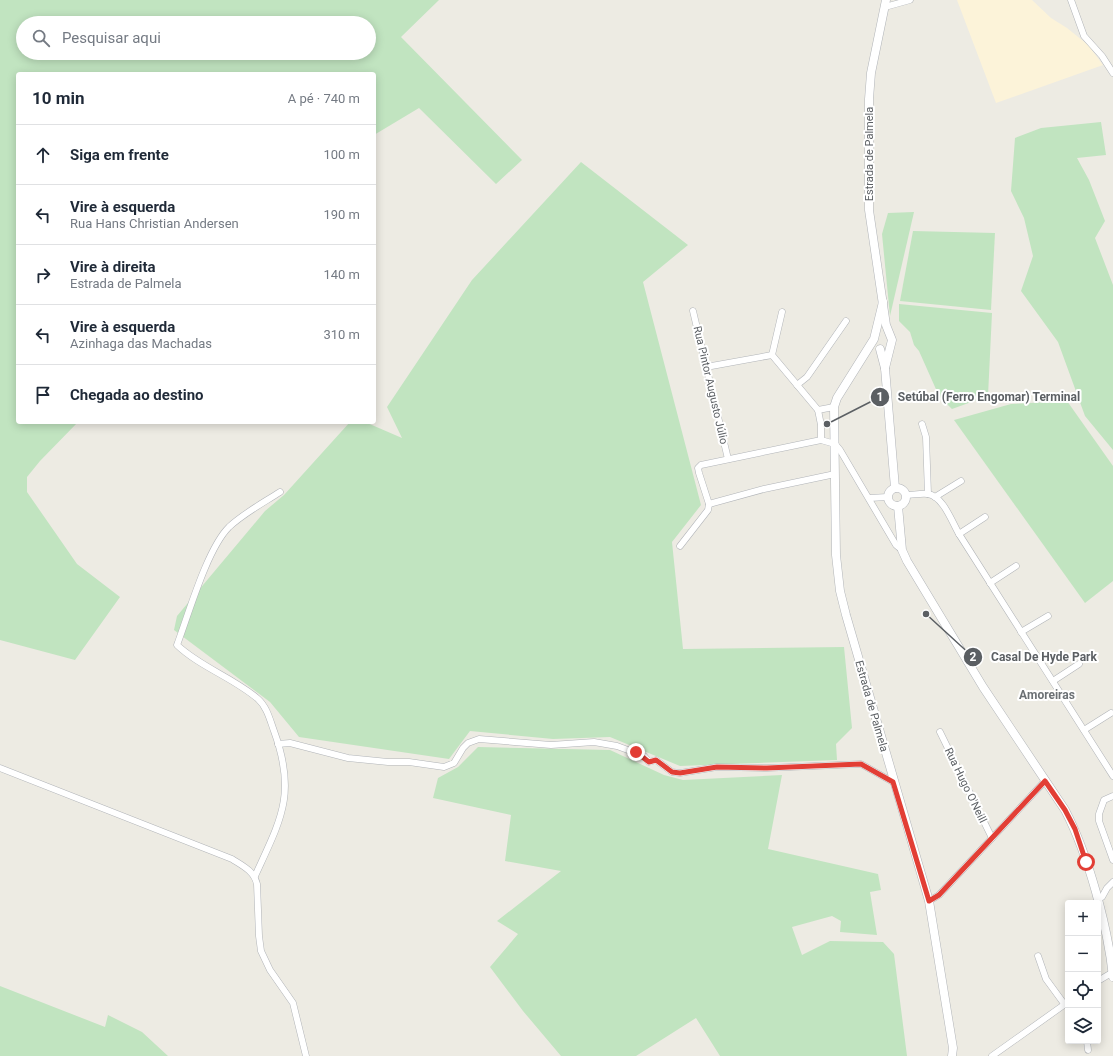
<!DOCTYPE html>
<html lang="pt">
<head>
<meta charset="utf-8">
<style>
	:root { --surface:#fff; --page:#f6f6f7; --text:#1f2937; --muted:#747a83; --line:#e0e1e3 }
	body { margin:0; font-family:Roboto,sans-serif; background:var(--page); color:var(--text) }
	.controls { position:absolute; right:12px; bottom:12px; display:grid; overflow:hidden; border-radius:4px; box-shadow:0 2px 10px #0003 }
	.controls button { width:36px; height:36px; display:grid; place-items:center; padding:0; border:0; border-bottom:1px solid var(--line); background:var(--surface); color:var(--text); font:20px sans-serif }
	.stop { position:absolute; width:12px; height:12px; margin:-9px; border:3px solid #e23e35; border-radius:50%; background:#fff }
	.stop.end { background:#e23e35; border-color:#fff; box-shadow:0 1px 4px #0008 }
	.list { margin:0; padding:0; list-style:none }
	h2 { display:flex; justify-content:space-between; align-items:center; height:52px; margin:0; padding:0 16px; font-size:17px }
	h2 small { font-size:13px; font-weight:400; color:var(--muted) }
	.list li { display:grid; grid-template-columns:26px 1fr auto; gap:12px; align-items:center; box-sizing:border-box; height:60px; padding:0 16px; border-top:1px solid var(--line) }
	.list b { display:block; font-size:15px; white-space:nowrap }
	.list p { margin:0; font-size:13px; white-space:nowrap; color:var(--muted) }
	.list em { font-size:13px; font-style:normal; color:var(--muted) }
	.icon { flex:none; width:22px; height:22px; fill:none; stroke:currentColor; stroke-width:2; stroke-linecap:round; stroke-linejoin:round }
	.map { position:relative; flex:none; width:1113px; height:1056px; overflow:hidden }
	.search { position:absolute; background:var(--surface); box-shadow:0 2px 10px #0003; left:16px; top:16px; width:360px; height:44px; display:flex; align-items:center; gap:10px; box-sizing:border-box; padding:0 14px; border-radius:22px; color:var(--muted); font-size:15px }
	.panel { position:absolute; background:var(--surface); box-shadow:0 2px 10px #0003; left:16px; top:72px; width:360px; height:352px; border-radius:4px }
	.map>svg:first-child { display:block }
	.commercial { fill:#fcf3d9 }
	.green { fill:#c1e4c0; fill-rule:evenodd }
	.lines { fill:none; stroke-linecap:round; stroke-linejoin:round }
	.minor-casing { stroke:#b1b4b8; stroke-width:7 }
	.tertiary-casing { stroke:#b1b4b8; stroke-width:9 }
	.minor { stroke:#fff; stroke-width:6 }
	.tertiary { stroke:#fff; stroke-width:8 }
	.route { stroke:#e23e35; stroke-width:5 }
	.labels { text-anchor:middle; stroke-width:4; stroke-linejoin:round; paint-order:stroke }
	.street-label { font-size:11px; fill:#5b5f63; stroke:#fff }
	.neighbourhood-label { font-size:12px; font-weight:bold; fill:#6c7175; stroke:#fff }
	.leader { fill:none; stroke:#5b5f63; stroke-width:1.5 }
	.callout-dot { fill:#5b5f63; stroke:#fff; stroke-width:1.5 }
	.mark-label { font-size:12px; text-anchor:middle; font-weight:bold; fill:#fff }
	.callout-label { font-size:12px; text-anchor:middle; font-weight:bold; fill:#5b5f63; stroke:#fff; stroke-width:4; stroke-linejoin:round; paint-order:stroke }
</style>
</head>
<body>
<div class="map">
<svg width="1113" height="1056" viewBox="0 0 1113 1056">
	<rect width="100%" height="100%" fill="#edebe3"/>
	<polygon class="commercial" points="957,0 1032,0 1051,18 1067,28 1088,45 1103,65 996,103"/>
	<g class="green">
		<path d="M 0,0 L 439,0 L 401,37 L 522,160 L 496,184 L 419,108 L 374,135 L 374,74 L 18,74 L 18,422 L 78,422 L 40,461 L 27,477 L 27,492 L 77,564 L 120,597 L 75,660 L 0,640 ZM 23,23 L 369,23 L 369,53 L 23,53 Z"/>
		<polygon points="1101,122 1106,155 1077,158 1089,180 1105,221 1095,238 1113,285 1113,450 1085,416 1058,342 1021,291 1033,256 1024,218 1011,191 1015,138 1041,128"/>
		<polygon points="581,162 688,245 643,282 701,505 672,542 683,649 844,647 852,728 836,744 837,760 680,766 610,737 553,739 470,731 449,759 299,737 270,702 174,630 177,616 265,511 284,495 350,422 365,422 402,438 387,407 472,280"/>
		<polygon points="914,212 890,316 882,234 888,213"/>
		<polygon points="913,231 995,233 991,310 900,301"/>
		<polygon points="899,304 992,313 988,396 952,409 939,396 919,351 914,345 910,332 899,321"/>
		<polygon points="1067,401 1113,466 1113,581 1085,603 954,420 1011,404"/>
		<polygon points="478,747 610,750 664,775 683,780 782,775 768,849 878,874 881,890 870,892 877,935 840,932 841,921 832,916 792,927 802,955 830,941 883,942 894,954 907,1056 720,1056 696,1018 636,1056 561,1056 523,1011 490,967 518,934 497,921 561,871 505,861 511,815 433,798 438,778 458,767"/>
		<polygon points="0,986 105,1027 108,1015 142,1032 168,1056 0,1056"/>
	</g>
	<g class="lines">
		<g class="minor-casing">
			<g id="minor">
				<polyline points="1071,0 1084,36 1102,56 1113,73"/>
				<polyline points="885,7 910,0"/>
				<polyline points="693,311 728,459"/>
				<polyline points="782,312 772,355 818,410"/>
				<polyline points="706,367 772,355"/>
				<polyline points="797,385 807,377 846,321"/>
				<polyline points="834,407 818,410 821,425 821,440 835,444 840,450 896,545 902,550"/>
				<polyline points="922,424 926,437 928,494"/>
				<path d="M 906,495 C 913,495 921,493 928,494 C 943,496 952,522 959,534 L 1113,776"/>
				<polyline points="935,497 961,481"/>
				<polyline points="870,498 887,497"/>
				<polyline points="709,504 764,489 835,474"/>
				<polyline points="959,534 985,517"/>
				<polyline points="680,546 708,510 709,504 699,473 698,468 701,465 821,440"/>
				<polyline points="990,583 1016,566"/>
				<polyline points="1021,632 1048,616"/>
				<polyline points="1053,681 1079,664"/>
				<polyline points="1084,730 1111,713"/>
				<polyline points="940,732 992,838"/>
				<polyline points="278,744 290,743 348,758 388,762 409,762 444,767 454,763 463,748 468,743 479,739 551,745 594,742 617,746 644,756 649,762 656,760 672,772 680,773 717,767 767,768 861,764 893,782"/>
				<path d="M 0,768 L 232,859 C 243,866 254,871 257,884 L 259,936 L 261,951 L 270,970 L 293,1003 L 306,1056"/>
				<polyline points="1113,796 1104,800 1099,814 1099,821 1113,860"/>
				<path d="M 255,876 C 281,819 297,794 274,731 C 270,720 267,707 258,699 C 234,678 200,667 177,645 C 189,613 207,549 229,527 C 244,513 263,503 280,492"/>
				<polyline points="1097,899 1102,897 1107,888 1113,882"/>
				<polyline points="929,901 939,895 1045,781"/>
				<polyline points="1038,956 1046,979 1065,1005"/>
				<polyline points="1098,981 1113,972"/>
				<polyline points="1087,1041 1088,1050"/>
				<polyline points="992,1056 1068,1002"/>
			</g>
		</g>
		<g class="tertiary-casing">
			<g id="tertiary">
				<polyline points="883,302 874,339 837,398 834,407 836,555 840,591 846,615 929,901 953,1048 952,1056"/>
				<polyline points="880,349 885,368 895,488"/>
				<polyline points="885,368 892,340 886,325 869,210 869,99 871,73 886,0"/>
				<circle cx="897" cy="497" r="9"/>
				<path d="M 898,506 L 902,550 L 907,561 L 983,687 L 1065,810 C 1088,854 1108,927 1113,977"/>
			</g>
		</g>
		<use href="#minor" class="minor"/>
		<use href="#tertiary" class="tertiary"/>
	</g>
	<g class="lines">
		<polyline class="route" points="636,752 649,762 656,760 672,772 680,773 717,767 767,768 861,764 893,782 929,901 939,895 1045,781 1065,810 1075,829 1086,862"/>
	</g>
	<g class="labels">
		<g class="street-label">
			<text transform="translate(869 154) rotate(-90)" y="4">Estrada de Palmela</text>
			<text transform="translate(711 385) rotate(77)" y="4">Rua Pintor Augusto Júlio</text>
			<text transform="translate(872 706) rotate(74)" y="4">Estrada de Palmela</text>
			<text transform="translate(966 785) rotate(64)" y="4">Rua Hugo O'Neill</text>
		</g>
		<g class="neighbourhood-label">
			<text x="1047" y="699">Amoreiras</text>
		</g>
	</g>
	<path class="leader" d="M827 424L880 397M926 614L973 657"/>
	<g class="callout-dot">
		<circle cx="827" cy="424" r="4"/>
		<circle cx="926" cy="614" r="4"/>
		<circle cx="880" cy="397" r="10"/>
		<circle cx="973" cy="657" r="10"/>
	</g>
	<g class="mark-label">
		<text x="880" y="401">1</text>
		<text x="973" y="661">2</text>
	</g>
	<g class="callout-label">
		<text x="989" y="401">Setúbal (Ferro Engomar) Terminal</text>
		<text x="1044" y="661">Casal De Hyde Park</text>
	</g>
</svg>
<div class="controls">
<button>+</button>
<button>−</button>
<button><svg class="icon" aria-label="locate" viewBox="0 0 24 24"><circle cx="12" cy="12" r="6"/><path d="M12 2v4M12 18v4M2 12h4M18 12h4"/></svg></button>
<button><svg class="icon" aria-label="layers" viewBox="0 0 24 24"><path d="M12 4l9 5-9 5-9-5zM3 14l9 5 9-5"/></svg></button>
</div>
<div class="stop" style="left:1086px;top:862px"></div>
<div class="stop end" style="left:636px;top:752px"></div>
<div class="search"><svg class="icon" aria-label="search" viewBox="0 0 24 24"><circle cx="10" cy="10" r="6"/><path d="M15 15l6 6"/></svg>Pesquisar aqui</div>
<section class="panel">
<h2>10 min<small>A pé · 740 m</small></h2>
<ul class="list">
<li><svg class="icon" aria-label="ahead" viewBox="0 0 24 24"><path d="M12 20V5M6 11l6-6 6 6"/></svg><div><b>Siga em frente</b></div><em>100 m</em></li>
<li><svg class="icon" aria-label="left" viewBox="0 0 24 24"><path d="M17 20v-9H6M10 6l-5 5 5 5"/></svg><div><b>Vire à esquerda</b><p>Rua Hans Christian Andersen</p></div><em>190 m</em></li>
<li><svg class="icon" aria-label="right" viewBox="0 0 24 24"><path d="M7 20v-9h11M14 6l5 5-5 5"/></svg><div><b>Vire à direita</b><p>Estrada de Palmela</p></div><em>140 m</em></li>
<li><svg class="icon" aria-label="left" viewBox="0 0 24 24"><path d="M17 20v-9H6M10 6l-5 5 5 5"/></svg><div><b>Vire à esquerda</b><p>Azinhaga das Machadas</p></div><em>310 m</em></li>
<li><svg class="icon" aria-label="arrive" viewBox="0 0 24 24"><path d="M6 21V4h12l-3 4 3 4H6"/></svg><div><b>Chegada ao destino</b></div></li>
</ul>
</section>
</div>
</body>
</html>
